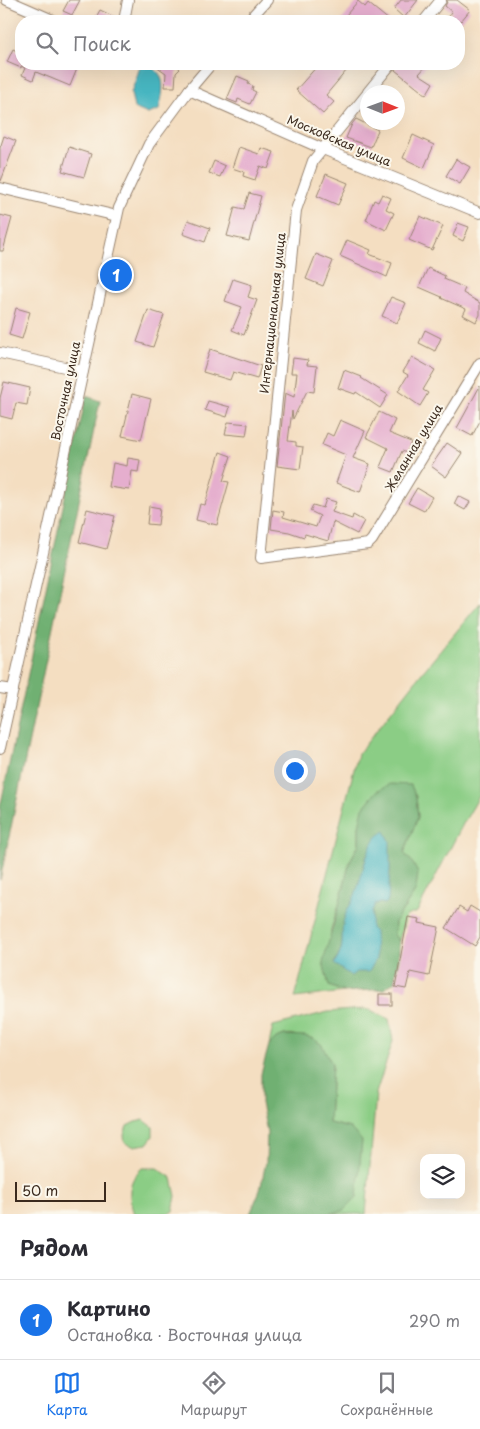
<!DOCTYPE html>
<html lang="ru">
<head>
<meta charset="utf-8">
<style>
	:root { --surface:#fff; --page:#f2f2f3; --text:#2b2b33; --muted:#7c7c81; --line:#e1e1e2; --accent:#1a73e8 }
	body { margin:0; font-family:"Playpen Sans",sans-serif; background:var(--page); color:var(--text) }
	.controls { position:absolute; right:15px; bottom:15px; display:grid; overflow:hidden; border-radius:10px; box-shadow:0 5px 20px #0002 }
	.controls button { width:45px; height:45px; display:grid; place-items:center; padding:0; border:0; border-bottom:1px solid var(--line); background:var(--surface); color:var(--text); font:25px sans-serif }
	.compass { position:absolute; left:360px; top:85px; width:45px; height:45px; border-radius:50%; background:var(--surface); box-shadow:0 5px 20px #0002; rotate:91deg }
	.scale { position:absolute; left:15px; bottom:12px; width:91px; box-sizing:border-box; padding-left:5px; border:2px solid #3b2a1e; border-top:0; font-size:14px; line-height:18px; white-space:nowrap; color:#3b2a1e; -webkit-text-stroke:4px #fbf7ec; paint-order:stroke }
	.you { position:absolute; left:294px; top:770px; width:18px; height:18px; margin:-12px; border:4px solid #fff; border-radius:50%; background:#1a73e8; box-shadow:0 0 0 8px #1a73e833 }
	.badge { display:grid; place-items:center; width:32px; height:32px; border-radius:50%; background:var(--accent); color:#fff; font-size:16px; font-weight:700 }
	.pin { position:absolute; translate:-50% -50%; border:2px solid #fff; box-shadow:0 1px 5px #0006 }
	.list { margin:0; padding:0; list-style:none }
	h2 { display:flex; justify-content:space-between; align-items:center; height:65px; margin:0; padding:0 20px; font-size:21px }
	h2 small { font-size:16px; font-weight:400; color:var(--muted) }
	.list li { display:grid; grid-template-columns:32px 1fr auto; gap:15px; align-items:center; box-sizing:border-box; height:80px; padding:0 20px; border-top:1px solid var(--line) }
	.list b { display:block; font-size:19px; white-space:nowrap }
	.list p { margin:0; font-size:16px; white-space:nowrap; color:var(--muted) }
	.list em { font-size:16px; font-style:normal; color:var(--muted) }
	.icon { flex:none; width:28px; height:28px; fill:none; stroke:currentColor; stroke-width:2; stroke-linecap:round; stroke-linejoin:round }
	.map { position:relative; flex:none; width:480px; height:1214px; overflow:hidden }
	.search { position:absolute; background:var(--surface); box-shadow:0 5px 20px #0002; left:15px; right:15px; top:15px; height:55px; display:flex; align-items:center; gap:12px; box-sizing:border-box; padding:0 18px; border-radius:20px; color:var(--muted); font-size:19px }
	.sheet { height:145px; background:var(--surface) }
	nav { display:flex; justify-content:space-around; align-items:center; box-sizing:border-box; height:70px; border-top:1px solid var(--line); background:var(--surface); font-size:14px; color:var(--muted) }
	nav a { display:grid; justify-items:center; gap:2px }
	nav .on { color:var(--accent) }
	.map>svg:first-child { display:block }
	.green { fill:#8bcd85; stroke:#637c52 }
	.forest { fill:#70b072; stroke:#566d48; fill-rule:evenodd }
	.water { fill:#47b6c1; stroke:#417070 }
	.building { fill:#e5aece }
	.lines { fill:none; stroke-linecap:round; stroke-linejoin:round }
	.minor-casing { stroke:#988470; stroke-width:12 }
	.minor { stroke:#fff; stroke-width:10 }
	.labels { text-anchor:middle; stroke-width:4; stroke-linejoin:round; paint-order:stroke }
	.street-label { font-size:12px; fill:#3b2a1e; stroke:#fbf7ec }
</style>
</head>
<body>
<div class="map">
<svg width="480" height="1214" viewBox="0 0 480 1214">
	<rect width="100%" height="100%" fill="#fbf7ec"/>
	<filter id="ink" filterUnits="userSpaceOnUse"><feTurbulence type="fractalNoise" baseFrequency=".02" numOctaves="2"/><feDisplacementMap in="SourceGraphic" scale="10" xChannelSelector="R" yChannelSelector="G"/><feConvolveMatrix kernelMatrix="1 2 1 2 8 2 1 2 1" color-interpolation-filters="sRGB"/></filter>
	<filter id="wash" filterUnits="userSpaceOnUse"><feTurbulence type="fractalNoise" baseFrequency=".0096" numOctaves="4" result="noise"/><feDisplacementMap in="SourceGraphic" scale="20" xChannelSelector="R" yChannelSelector="G"/><feGaussianBlur stdDeviation="1.12" result="paint"/><feColorMatrix in="noise" values="0 0 0 0 0 0 0 0 0 0 0 0 0 0 0 0 0 1.4 0 .05"/><feComposite in="paint" operator="in"/></filter>
	<g filter="url(#wash)">
		<rect width="100%" height="100%" fill="#f4dec1"/>
		<g class="green">
			<polygon points="480,603 480,795 463,824 417,912 406,916 399,941 394,935 395,922 416,890 412,862 404,853 418,817 416,797 410,785 359,826 359,844 350,861 339,905 331,929 329,986 344,992 295,998 358,754 421,674"/>
			<path d="M 363,1009 L 370,1010 L 389,1019 L 393,1041 L 376,1093 L 366,1214 L 326,1214 L 343,1211 L 350,1128 L 329,1123 L 332,1064 C 324,1058 301,1036 294,1035 C 284,1032 276,1039 269,1045 L 273,1026 L 328,1012 Z"/>
			<polygon points="144,1120 153,1127 153,1136 147,1144 133,1146 125,1143 124,1135 127,1126 135,1122"/>
			<path d="M 142,1168 L 157,1168 L 172,1178 L 176,1196 L 173,1211 L 168,1214 L 134,1214 C 128,1197 127,1181 142,1168 Z"/>
		</g>
		<g class="forest">
			<polygon points="86,396 100,401 0,880 0,808"/>
			<path d="M 390,784 L 411,785 L 416,797 L 418,817 L 404,853 L 412,862 L 418,873 L 416,890 L 395,922 L 394,935 L 399,941 L 399,958 L 394,982 L 384,989 L 344,992 L 329,986 L 323,962 L 339,905 L 350,861 L 359,844 L 359,826 L 363,808 L 377,791 ZM 367,854 L 389,857 L 390,870 L 387,901 L 385,904 L 381,903 L 375,904 L 372,911 L 371,928 L 376,959 L 369,971 L 362,971 L 347,973 L 334,963 C 347,945 339,937 345,918 C 346,911 351,906 353,900 C 360,885 363,869 367,854 Z"/>
			<polygon points="285,1035 305,1036 314,1039 322,1045 332,1064 329,1123 350,1128 362,1141 357,1197 343,1211 326,1214 250,1214 260,1190 266,1162 267,1132 261,1103 261,1074 269,1045 276,1038"/>
		</g>
		<g class="water">
			<path d="M 141,64 C 146,64 148,65 153,68 C 168,77 162,96 159,110 L 148,114 L 134,108 L 131,93 Z"/>
			<path d="M 385,831 L 390,841 L 390,870 L 388,901 L 385,904 L 381,903 L 375,904 L 372,911 L 371,928 L 375,932 L 376,959 L 369,972 L 356,972 L 351,976 L 334,964 C 348,944 338,935 345,916 C 347,909 352,903 355,895 C 361,880 366,850 376,838 C 378,835 382,833 385,831 Z"/>
		</g>
		<g id="blocks">
			<g class="building">
				<polygon points="69,0 80,0 72,15 63,11"/>
				<polygon points="401,0 418,0 404,18 394,9"/>
				<polygon points="448,0 457,0 470,10 461,21 445,21 452,12 445,6"/>
				<polygon points="358,1 365,7 368,3 390,21 341,21"/>
				<polygon points="100,10 117,18 117,21 94,21"/>
				<polygon points="13,49 21,53 21,64 79,64 70,86 36,72 33,80 22,75 25,68 21,66 21,68 7,62"/>
				<polygon points="153,64 175,64 180,69 176,73 175,87 165,87 166,73"/>
				<polygon points="319,64 352,64 326,95 334,102 323,114 296,90"/>
				<polygon points="398,64 428,64 419,74 433,83 426,95 395,70"/>
				<polygon points="237,76 249,81 248,84 253,86 252,90 256,92 250,104 238,99 237,103 227,99"/>
				<polygon points="356,119 378,130 371,147 346,138 352,124"/>
				<polygon points="413,135 434,145 424,168 403,158"/>
				<polygon points="4,136 16,141 1,181 0,181 0,148"/>
				<polygon points="69,147 91,154 84,177 62,171"/>
				<polygon points="239,147 259,154 261,148 274,152 268,169 260,166 255,180 243,176 244,172 232,168"/>
				<polygon points="456,159 470,167 460,184 446,176"/>
				<polygon points="214,161 225,166 220,177 209,173"/>
				<polygon points="326,174 348,183 338,205 317,196"/>
				<polygon points="249,193 261,196 249,241 227,236 235,207 244,209"/>
				<polygon points="382,194 391,198 386,209 394,213 386,230 366,220 374,200 378,202"/>
				<polygon points="0,215 12,218 3,251 0,251"/>
				<polygon points="420,216 443,226 432,250 409,240"/>
				<polygon points="188,220 210,228 205,242 183,234"/>
				<polygon points="458,223 469,227 463,241 453,236"/>
				<polygon points="347,240 371,250 369,254 392,263 387,277 340,256"/>
				<polygon points="316,254 333,261 323,286 306,279"/>
				<polygon points="428,268 445,276 444,279 465,288 463,293 480,303 480,315 476,322 463,315 466,309 441,298 442,297 419,287"/>
				<polygon points="233,279 252,285 248,297 257,300 244,335 232,330 242,307 225,301"/>
				<polygon points="391,297 406,303 397,323 382,316"/>
				<polygon points="16,308 30,312 22,339 9,335"/>
				<polygon points="148,310 164,315 153,347 137,342"/>
				<polygon points="425,330 441,338 435,351 419,343"/>
				<polygon points="210,349 261,366 257,379 233,372 230,380 203,372"/>
				<polygon points="412,357 435,370 423,390 428,393 420,406 398,391 408,375 403,372"/>
				<polygon points="293,358 308,360 307,365 317,366 314,392 307,391 293,419 292,411 288,441 296,442 296,446 303,447 300,469 277,466 285,393 294,397 297,373 291,373"/>
				<polygon points="344,370 362,377 361,378 388,395 380,408 356,392 355,394 338,388"/>
				<polygon points="4,382 30,388 27,405 16,403 12,419 0,416 0,398"/>
				<polygon points="480,386 480,421 472,436 457,428"/>
				<polygon points="132,394 151,399 141,440 122,436"/>
				<polygon points="208,401 230,407 227,417 205,410"/>
				<polygon points="379,412 395,420 389,433 411,442 407,453 402,451 393,472 380,467 388,448 366,437"/>
				<polygon points="340,420 365,431 353,458 370,464 360,492 336,483 346,455 322,445 327,433 333,436"/>
				<polygon points="228,422 248,424 246,436 225,434"/>
				<polygon points="447,443 462,453 446,477 431,466"/>
				<polygon points="220,452 231,456 223,481 229,482 217,525 196,520 200,504 205,505"/>
				<polygon points="128,458 140,460 138,472 132,471 129,490 109,487 113,463 127,466"/>
				<polygon points="417,488 432,497 424,511 408,503"/>
				<polygon points="458,496 470,502 465,510 454,504"/>
				<polygon points="326,499 336,502 332,512 352,519 353,515 364,521 357,534 333,522 328,541 305,534 304,537 289,532 271,529 273,510 284,512 283,517 316,527 320,516 310,511 313,505 323,508"/>
				<polygon points="149,506 160,508 158,525 147,524"/>
				<polygon points="87,509 115,516 106,549 79,542"/>
				<polygon points="470,906 480,912 480,937 475,946 446,928 459,907 467,912"/>
				<polygon points="408,917 420,919 419,923 439,927 429,976 410,972 406,989 395,987"/>
				<rect x="379" y="994" width="13" height="11"/>
			</g>
		</g>
	</g>
	<g filter="url(#ink)">
		<use href="#blocks" fill-opacity="0" stroke="#988470" stroke-width="1"/>
		<g class="lines">
			<g class="minor-casing">
				<g id="minor">
					<polyline points="7,0 55,21"/>
					<polyline points="124,21 128,0"/>
					<polyline points="248,21 267,0"/>
					<polyline points="424,21 441,0"/>
					<polyline points="189,90 323,149 480,213"/>
					<polyline points="368,92 391,64"/>
					<polyline points="368,93 313,161 296,210 261,558 368,544 372,540 480,363"/>
					<polyline points="0,188 117,216"/>
					<polyline points="0,353 83,371"/>
					<polyline points="0,688 13,690"/>
					<polyline points="0,748 119,208 149,144 189,90 211,64"/>
				</g>
			</g>
			<use href="#minor" class="minor"/>
		</g>
	</g>
	<g class="labels">
		<g class="street-label">
			<text transform="translate(339 141) rotate(23)" y="4">Московская улица</text>
			<text transform="translate(273 313) rotate(-84)" y="4">Интернациональная улица</text>
			<text transform="translate(66 391) rotate(-78)" y="4">Восточная улица</text>
			<text transform="translate(414 448) rotate(-59)" y="4">Желанная улица</text>
		</g>
	</g>
</svg>
<div class="controls">
<button><svg class="icon" aria-label="layers" viewBox="0 0 24 24"><path d="M12 4l9 5-9 5-9-5zM3 14l9 5 9-5"/></svg></button>
</div>
<svg class="compass" viewBox="-18 -18 36 36"><path d="M0-13l5 13h-10z" fill="#e53935"/><path d="M0 13l5-13h-10z" fill="#7c7c81"/></svg>
<div class="scale">50 m</div>
<div class="you"></div>
<div class="pin badge" style="left:116px;top:275px">1</div>
<div class="search"><svg class="icon" aria-label="search" viewBox="0 0 24 24"><circle cx="10" cy="10" r="6"/><path d="M15 15l6 6"/></svg>Поиск</div>
</div>
<section class="sheet">
<h2>Рядом<small></small></h2>
<ul class="list">
<li><span class="badge">1</span><div><b>Картино</b><p>Остановка · Восточная улица</p></div><em>290 m</em></li>
</ul>
</section>
<nav>
<a class="on"><svg class="icon" aria-label="map" viewBox="0 0 24 24"><path d="M3 6l6-2 6 2 6-2v14l-6 2-6-2-6 2zM9 4v14M15 6v14"/></svg>Карта</a>
<a><svg class="icon" aria-label="directions" viewBox="0 0 24 24"><path d="M12 3l9 9-9 9-9-9zM9 14v-3h6M13 9l2 2-2 2"/></svg>Маршрут</a>
<a><svg class="icon" aria-label="saved" viewBox="0 0 24 24"><path d="M7 4h10v16l-5-4-5 4z"/></svg>Сохранённые</a>
</nav>
</body>
</html>
